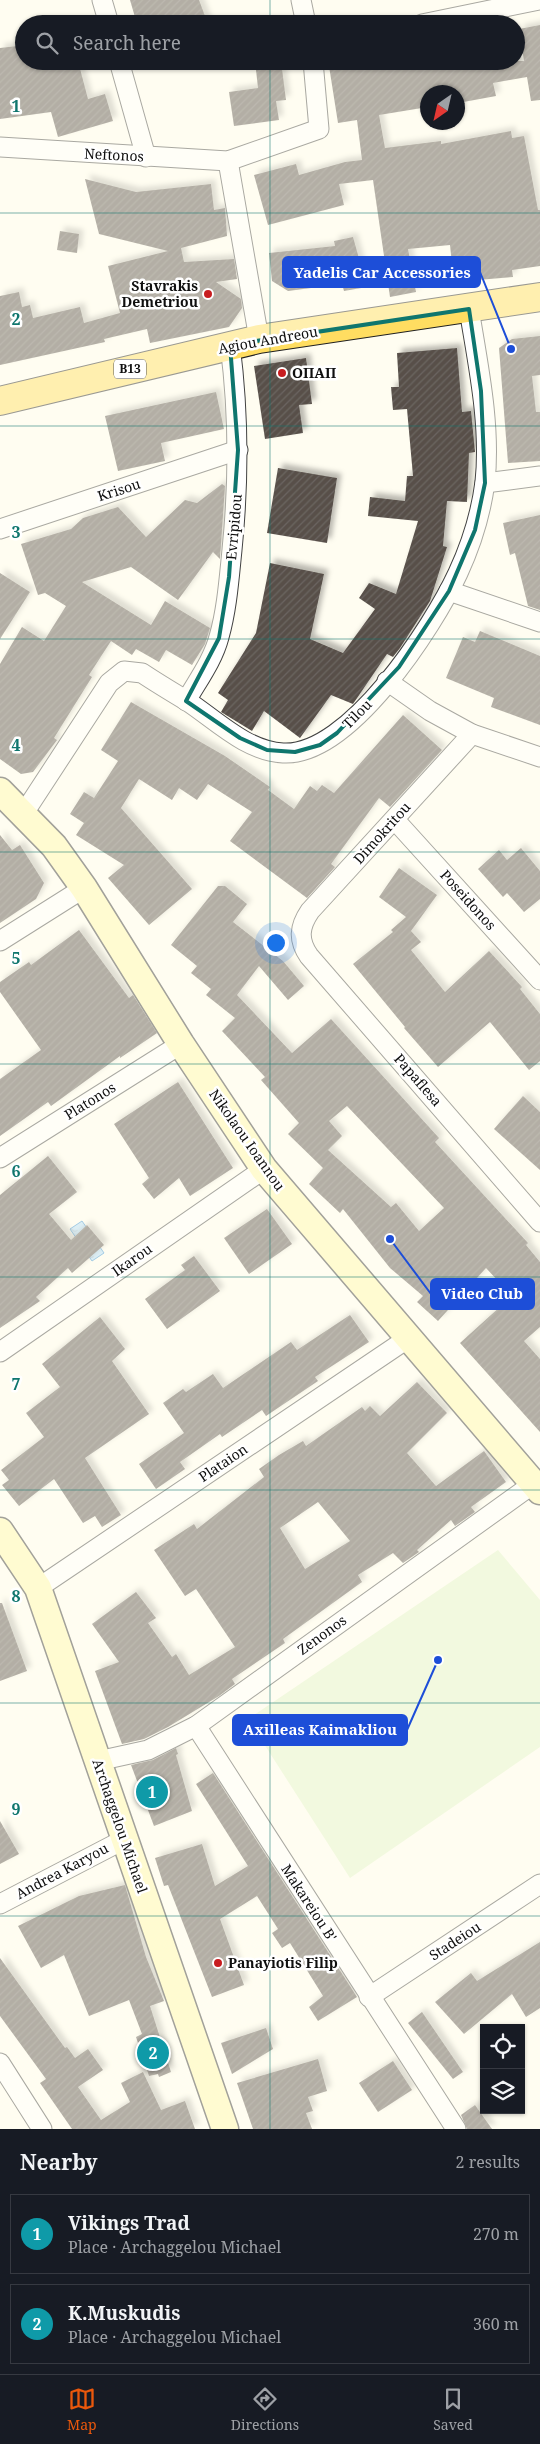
<!DOCTYPE html>
<html lang="en">
<head>
<meta charset="utf-8">
<style>
	:root { --surface:#171b24; --page:#242831; --text:#f1f3f6; --muted:#9ea1a6; --line:#363941; --accent:#ea580c }
	body { margin:0; font-family:"Noto Serif",serif; background:var(--page); color:var(--text) }
	.controls { position:absolute; right:15px; bottom:15px; display:grid; overflow:hidden; border-radius:0px; box-shadow:0 1px 4px #0004 }
	.controls button { width:45px; height:45px; display:grid; place-items:center; padding:0; border:0; border-bottom:1px solid var(--line); background:var(--surface); color:var(--text); font:25px sans-serif }
	.compass { position:absolute; left:420px; top:85px; width:45px; height:45px; border-radius:50%; background:var(--surface); box-shadow:0 1px 4px #0004; rotate:214deg }
	.you { position:absolute; left:275px; top:942px; width:18px; height:18px; margin:-12px; border:4px solid #fff; border-radius:50%; background:#1a73e8; box-shadow:0 0 0 8px #1a73e833 }
	.badge { display:grid; place-items:center; width:32px; height:32px; border-radius:50%; background:var(--accent); color:#fff; font-size:16px; font-weight:700 }
	.pin { position:absolute; translate:-50% -50%; border:2px solid #fff; box-shadow:0 1px 5px #0006 }
	.list { margin:0; padding:0; list-style:none }
	h2 { display:flex; justify-content:space-between; align-items:center; height:65px; margin:0; padding:0 20px; font-size:21px }
	h2 small { font-size:16px; font-weight:400; color:var(--muted) }
	.list li { display:grid; grid-template-columns:32px 1fr auto; gap:15px; align-items:center; box-sizing:border-box; height:80px; margin:0 10px 10px; padding:0 10px; border:1px solid var(--line); border-radius:0px }
	.list b { display:block; font-size:19px; white-space:nowrap }
	.list p { margin:0; font-size:16px; white-space:nowrap; color:var(--muted) }
	.list em { font-size:16px; font-style:normal; color:var(--muted) }
	.icon { flex:none; width:28px; height:28px; fill:none; stroke:currentColor; stroke-width:2; stroke-linecap:round; stroke-linejoin:round }
	.map { position:relative; flex:none; width:540px; height:2129px; overflow:hidden }
	.search { position:absolute; background:var(--surface); box-shadow:0 1px 4px #0004; left:15px; right:15px; top:15px; height:55px; display:flex; align-items:center; gap:12px; box-sizing:border-box; padding:0 18px; border-radius:28px; color:var(--muted); font-size:19px }
	.sheet { height:245px; background:var(--surface) }
	nav { display:flex; justify-content:space-around; align-items:center; box-sizing:border-box; height:70px; border-top:1px solid var(--line); background:var(--surface); font-size:14px; color:var(--muted) }
	nav a { display:grid; justify-items:center; gap:2px }
	nav .on { color:var(--accent) }
	.map>svg:first-child { display:block }
	.pitch { fill:#e3f3ca }
	.water { fill:url(#water-ripples); stroke:#3490d6 }
	.building { fill:url(#building-hatch); fill-rule:evenodd; filter:url(#shadow) }
	.lines { fill:none; stroke-linecap:round; stroke-linejoin:round }
	.street-casing { stroke:#424242; stroke-width:21 }
	.secondary-casing { stroke:#313131; stroke-width:29 }
	.primary-casing { stroke:#202020; stroke-width:30 }
	.street { stroke:#fff; stroke-width:19 }
	.secondary { stroke:#fff8ac; stroke-width:26 }
	.primary { stroke:#ffdd61; stroke-width:28 }
	.marked { fill:none; stroke:#0f766e; stroke-width:4; stroke-linejoin:round }
	.grid { fill:none; stroke:#0f766e; stroke-width:1; stroke-opacity:0.55 }
	.poi-dot { fill:#c81d20; stroke:#fff; stroke-width:2 }
	.labels { text-anchor:middle; stroke-width:5; stroke-linejoin:round; paint-order:stroke }
	.shield { fill:#fff; stroke:#575757; stroke-width:1 }
	.shield-label { font-size:12px; font-weight:bold; fill:#0f0f0f }
	.street-label { font-size:14px; fill:#0f0f0f; stroke:#fff }
	.poi-label { font-size:14px; font-weight:bold; fill:#0f0f0f; stroke:#fff; text-anchor:start }
	.grid-label { font-size:16px; text-anchor:middle; font-weight:bold; fill:#0f766e; stroke:#fff; stroke-width:5; stroke-linejoin:round; paint-order:stroke }
	.leader { fill:none; stroke:#1d4ed8; stroke-width:2 }
	.callout-dot { fill:#1d4ed8; stroke:#fff; stroke-width:2 }
	.callout { fill:#1d4ed8; stroke:#1d4ed8; stroke-width:2 }
	.callout-label { font-size:15px; text-anchor:middle; font-weight:bold; fill:#fff }
</style>
</head>
<body>
<div class="map">
<svg width="540" height="2129" viewBox="0 0 540 2129">
	<defs>
		<pattern id="water-ripples" width="26" height="14" patternUnits="userSpaceOnUse" patternTransform="scale(1.25)"><rect width="26" height="14" fill="#b2ddfa"/><path d="M2 4q2-2 4 0t4 0M15 11q2-2 4 0t4 0" fill="none" stroke="#98bcd5"/></pattern>
		<pattern id="building-hatch" width="6" height="6" patternUnits="userSpaceOnUse" patternTransform="scale(1.25)"><rect width="6" height="6" fill="#58504a"/><path d="M-1 1l2-2M0 6l6-6M5 7l2-2" fill="none" stroke="#6b6560"/></pattern>
		<filter id="shadow"><feDropShadow dx="4.5" dy="-4.5" stdDeviation="2.5" flood-color="#0004"/></filter>
	</defs>
	<rect width="100%" height="100%" fill="#fffdf1"/>
	<polygon class="pitch" points="498,1550 540,1600 540,1747 350,1878 248,1719"/>
	<polygon class="water" points="82,1221 104,1253 92,1261 70,1229"/>
	<g class="building">
		<polygon points="130,0 199,0 208,24 137,24"/>
		<polygon points="540,25 540,100 531,101 527,77 493,83 496,96 458,103 458,92 428,92 428,107 379,115 385,148 441,141 441,144 511,131 512,138 524,136 538,210 540,210 540,266 512,270 513,277 454,282 450,245 408,249 416,292 390,297 373,180 339,184 344,205 268,225 254,175 296,164 299,175 345,162 362,160 357,120 338,123 329,66 360,61 524,61 519,29"/>
		<polygon points="17,46 17,50 24,48 24,61 78,61 88,99 105,94 113,121 58,137 51,112 0,119 0,48"/>
		<polygon points="255,61 281,61 286,100 276,101 279,120 234,126 229,92 258,88"/>
		<polygon points="85,179 136,192 211,184 214,210 225,208 227,236 181,248 184,262 234,259 237,279 216,282 241,299 242,308 229,327 150,343 147,329 104,339 105,342 0,365 0,296 19,292 22,307 30,305 33,318 80,307 84,323 120,313 108,266 168,251 99,234"/>
		<polygon points="60,231 79,234 77,253 57,250"/>
		<polygon points="353,237 367,287 344,291 342,284 288,291 272,281 269,253 335,246 334,241"/>
		<polygon points="540,336 540,375 532,376 536,412 540,412 540,461 508,463 499,348 512,339"/>
		<polygon points="457,348 462,412 471,411 475,452 469,453 467,502 447,501 443,546 447,547 430,601 400,648 393,657 387,654 353,704 331,695 300,738 264,711 252,731 221,712 228,700 218,693 256,633 270,563 324,574 310,639 343,653 375,609 359,598 369,583 396,594 418,521 368,516 370,497 405,501 407,476 413,476 407,409 393,410 391,387 399,387 397,353"/>
		<polygon points="306,358 312,404 299,405 303,433 265,439 254,366"/>
		<polygon points="216,392 224,429 161,443 165,461 118,471 105,416"/>
		<polygon points="278,468 337,478 327,543 267,533"/>
		<polygon points="222,484 225,486 220,559 213,552 178,600 131,567 82,582 151,625 165,601 210,628 205,644 192,665 166,650 159,662 136,649 132,655 111,641 89,675 92,677 54,738 57,740 33,772 21,774 0,759 0,664 22,627 44,641 66,606 45,593 38,595 21,544 71,529 83,518 118,507 146,537 185,500 197,503"/>
		<polygon points="540,515 540,610 528,606 515,553 510,555 503,523"/>
		<polygon points="0,573 30,592 0,639"/>
		<polygon points="480,631 540,656 540,725 491,707 494,698 446,678 463,637 475,642"/>
		<polygon points="131,702 225,756 270,787 268,790 294,809 310,786 317,791 322,785 334,793 403,715 442,750 390,807 379,798 331,864 335,867 307,898 230,841 252,812 208,784 197,800 179,788 172,800 139,779 121,808 192,889 149,925 108,878 124,865 76,835 84,823 70,814 84,792 94,798 118,761 101,750"/>
		<polygon points="0,835 12,850 20,845 44,883 36,899 0,923"/>
		<polygon points="521,848 540,871 540,899 524,912 507,893 503,897 478,869 499,850 507,860"/>
		<polygon points="399,868 437,895 411,931 421,942 411,950 445,992 489,951 522,987 520,989 540,1014 540,1061 529,1070 490,1022 438,1067 404,1028 405,1027 353,964 393,932 391,930 406,917 379,897"/>
		<path d="M 218,886 L 225,886 L 247,904 L 233,922 L 283,961 L 304,986 L 288,1000 L 259,966 L 237,995 L 292,1053 L 331,1019 L 439,1138 L 435,1142 L 528,1243 L 526,1245 L 540,1262 L 540,1327 L 524,1341 L 540,1359 L 540,1432 L 460,1343 L 512,1296 L 486,1268 L 438,1321 L 417,1302 L 423,1296 L 390,1268 L 343,1209 L 340,1213 L 309,1184 L 323,1168 L 288,1134 L 299,1123 L 261,1080 L 265,1077 L 222,1031 L 235,1018 L 206,995 L 211,989 L 191,973 L 197,966 L 171,945 ZM 347,1106 L 444,1208 L 419,1231 L 396,1203 L 391,1207 L 328,1150 L 342,1136 L 329,1121 Z"/>
		<polygon points="79,930 129,998 133,995 157,1033 120,1058 120,1056 51,1106 48,1102 0,1136 0,1079 41,1050 0,992 0,982 29,962 31,965"/>
		<polygon points="178,1082 233,1168 190,1196 179,1178 154,1199 142,1184 149,1178 114,1124"/>
		<polygon points="523,1096 540,1112 540,1170 494,1129"/>
		<polygon points="48,1156 77,1192 49,1214 71,1240 87,1225 104,1245 72,1273 68,1268 36,1297 40,1301 0,1328 0,1195"/>
		<polygon points="267,1209 292,1244 249,1274 224,1238"/>
		<polygon points="194,1256 220,1291 167,1329 145,1299 185,1270 181,1265"/>
		<polygon points="350,1315 369,1342 315,1377 318,1381 266,1416 262,1410 222,1437 220,1434 180,1462 185,1469 156,1489 139,1464 184,1433 163,1403 183,1389 186,1392 213,1374 223,1388 291,1342 297,1350"/>
		<polygon points="100,1317 125,1349 112,1361 149,1414 85,1458 121,1515 102,1527 95,1516 83,1523 54,1479 19,1506 2,1485 9,1480 1,1470 44,1437 26,1413 60,1387 42,1364"/>
		<path d="M 417,1382 L 447,1413 L 407,1453 L 436,1486 L 484,1451 L 506,1482 L 471,1507 L 475,1512 L 455,1526 L 451,1520 L 417,1550 L 419,1552 L 403,1563 L 393,1553 L 358,1575 L 362,1582 L 283,1639 L 285,1643 L 232,1679 L 235,1684 L 219,1696 L 168,1727 L 144,1739 L 122,1744 L 95,1671 L 119,1662 L 92,1624 L 136,1592 L 156,1618 L 148,1623 L 172,1657 L 176,1654 L 189,1675 L 235,1647 L 196,1589 L 185,1596 L 154,1550 L 194,1524 L 197,1529 L 264,1477 L 259,1469 L 279,1455 L 303,1441 L 306,1446 L 362,1407 L 365,1411 L 370,1406 L 380,1416 ZM 318,1502 L 350,1541 L 305,1569 L 280,1528 Z"/>
		<polygon points="0,1603 2,1603 27,1671 0,1681"/>
		<polygon points="176,1748 178,1754 176,1755 192,1811 154,1826 131,1765 153,1760"/>
		<polygon points="213,1773 357,1997 318,2021 309,2007 323,1996 290,1943 282,1948 272,1933 278,1929 257,1896 220,1919 244,1985 212,1997 168,1885 164,1886 155,1858 202,1844 215,1886 248,1866 196,1784"/>
		<polygon points="0,1821 19,1854 0,1864"/>
		<polygon points="125,1885 146,1957 164,2001 150,2006 171,2072 159,2077 158,2074 149,2076 136,2037 142,2034 129,2000 89,2016 64,1955 41,1968 18,1926 79,1896"/>
		<polygon points="540,1942 540,2008 526,2017 512,1994 464,2034 435,2002 471,1973 477,1981"/>
		<polygon points="0,1958 65,2048 67,2047 75,2058 88,2049 103,2070 78,2087 101,2120 130,2102 121,2083 143,2072 161,2110 185,2101 195,2129 72,2129 40,2083 46,2079 0,2016"/>
		<polygon points="422,2012 463,2072 453,2079 408,2023"/>
		<polygon points="266,2028 273,2049 232,2074 221,2043"/>
		<polygon points="318,2059 327,2091 308,2097 313,2111 306,2113 312,2129 253,2129 237,2083"/>
		<polygon points="393,2061 412,2090 378,2112 359,2083"/>
		<polygon points="475,2105 492,2129 467,2129 461,2115"/>
	</g>
	<g class="lines">
		<g class="street-casing">
			<g id="street">
				<polyline points="102,0 109,24"/>
				<polyline points="301,0 306,24"/>
				<polyline points="422,24 539,0"/>
				<polyline points="119,61 146,157"/>
				<polyline points="0,147 228,161 319,129 313,61"/>
				<polyline points="228,161 259,339"/>
				<polyline points="485,483 540,476"/>
				<polyline points="0,529 238,450"/>
				<polyline points="449,591 540,622"/>
				<polyline points="387,681 430,711 472,734 540,757"/>
				<path d="M 186,701 C 198,680 213,660 219,637 C 227,609 229,579 232,550 C 239,481 239,414 230,345"/>
				<path d="M 472,734 L 310,911 C 299,927 298,940 309,956 L 540,1222"/>
				<path d="M 24,813 L 109,683 L 124,671 L 142,673 C 157,683 172,692 187,701 C 216,720 246,751 283,753 C 349,757 433,627 458,573 C 471,545 481,513 485,482 C 491,425 478,365 469,309"/>
				<polyline points="395,820 540,980"/>
				<polyline points="0,941 84,888"/>
				<polyline points="0,1158 181,1044"/>
				<polyline points="0,1352 264,1169"/>
				<polyline points="38,1588 407,1339"/>
				<polyline points="196,1726 456,2129"/>
				<polyline points="98,1761 148,1750 196,1726 533,1484"/>
				<polyline points="0,1904 125,1839"/>
				<polyline points="369,1997 540,1884"/>
				<polyline points="0,2063 42,2129"/>
			</g>
		</g>
		<g class="secondary-casing">
			<g id="secondary">
				<polyline points="0,791 54,846 84,888 181,1044 264,1169 540,1491"/>
				<polyline points="0,1531 38,1588 225,2129"/>
			</g>
		</g>
		<g class="primary-casing">
			<polyline id="primary" points="0,401 259,339 540,297"/>
		</g>
		<use href="#street" class="street"/>
		<use href="#secondary" class="secondary"/>
		<use href="#primary" class="primary"/>
	</g>
	<path d="M0 0H540V2129H0ZM 469,309 L 481,391 L 485,483 L 475,530 L 449,591 L 399,667 L 337,733 L 320,745 L 295,752 L 267,750 L 240,738 L 186,701 L 219,638 L 229,577 L 238,450 L 230,345 Z" fill="#fffdf1" fill-opacity=".55" fill-rule="evenodd"/>
	<path class="marked" d="M 469,309 L 481,391 L 485,483 L 475,530 L 449,591 L 399,667 L 337,733 L 320,745 L 295,752 L 267,750 L 240,738 L 186,701 L 219,638 L 229,577 L 238,450 L 230,345 Z"/>
	<path class="grid" d="M 270,0 L 270,24M 270,61 L 270,2129M 0,213 L 540,213M 0,426 L 540,426M 0,639 L 540,639M 0,852 L 540,852M 0,1064 L 540,1064M 0,1277 L 540,1277M 0,1490 L 540,1490M 0,1703 L 540,1703M 0,1916 L 540,1916"/>
	<g class="poi-dot">
		<circle cx="208" cy="294" r="5"/>
		<circle cx="282" cy="373" r="5"/>
		<circle cx="218" cy="1963" r="5"/>
	</g>
	<g class="labels">
		<rect class="shield" x="114" y="359.5" width="32" height="19" rx="4"/>
		<g class="shield-label">
			<text x="130" y="373">B13</text>
		</g>
		<g class="street-label">
			<text transform="translate(114 155) rotate(3)" y="5">Neftonos</text>
			<text transform="translate(268 340) rotate(-10)" y="5">Agiou Andreou</text>
			<text transform="translate(119 490) rotate(-18)" y="5">Krisou</text>
			<text transform="translate(234 527) rotate(-85)" y="5">Evripidou</text>
			<text transform="translate(357 714) rotate(-45)" y="5">Tilou</text>
			<text transform="translate(382 833) rotate(-48)" y="5">Dimokritou</text>
			<text transform="translate(468 900) rotate(48)" y="5">Poseidonos</text>
			<text transform="translate(418 1080) rotate(49)" y="5">Papaflesa</text>
			<text transform="translate(90 1101) rotate(-32)" y="5">Platonos</text>
			<text transform="translate(247 1140) rotate(55)" y="5">Nikolaou Ioannou</text>
			<text transform="translate(132 1260) rotate(-35)" y="5">Ikarou</text>
			<text transform="translate(223 1463) rotate(-34)" y="5">Plataion</text>
			<text transform="translate(322 1635) rotate(-36)" y="5">Zenonos</text>
			<text transform="translate(120 1826) rotate(71)" y="5">Archaggelou Michael</text>
			<text transform="translate(62 1871) rotate(-28)" y="5">Andrea Karyou</text>
			<text transform="translate(309 1903) rotate(57)" y="5">Makareiou B'</text>
			<text transform="translate(455 1941) rotate(-33)" y="5">Stadeiou</text>
		</g>
		<g class="poi-label">
			<text x="198" y="291" text-anchor="end">Stavrakis<tspan x="198" dy="16">Demetriou</tspan></text>
			<text x="292" y="378">ΟΠΑΠ</text>
			<text x="228" y="1968">Panayiotis Filip</text>
		</g>
	</g>
	<g class="grid-label">
		<text x="16" y="112">1</text>
		<text x="16" y="325">2</text>
		<text x="16" y="538">3</text>
		<text x="16" y="751">4</text>
		<text x="16" y="964">5</text>
		<text x="16" y="1177">6</text>
		<text x="16" y="1390">7</text>
		<text x="16" y="1602">8</text>
		<text x="16" y="1815">9</text>
	</g>
	<path class="leader" d="M511 349L480 272M390 1239L431 1294M438 1660L407 1730"/>
	<g class="callout-dot">
		<circle cx="511" cy="349" r="5"/>
		<circle cx="390" cy="1239" r="5"/>
		<circle cx="438" cy="1660" r="5"/>
	</g>
	<g class="callout">
		<rect x="283" y="257" width="197" height="30" rx="5"/>
		<rect x="431" y="1279" width="103" height="30" rx="5"/>
		<rect x="233" y="1715" width="174" height="30" rx="5"/>
	</g>
	<g class="callout-label">
		<text x="382" y="278">Yadelis Car Accessories</text>
		<text x="482" y="1299">Video Club</text>
		<text x="320" y="1735">Axilleas Kaimakliou</text>
	</g>
</svg>
<div class="controls">
<button><svg class="icon" aria-label="locate" viewBox="0 0 24 24"><circle cx="12" cy="12" r="6"/><path d="M12 2v4M12 18v4M2 12h4M18 12h4"/></svg></button>
<button><svg class="icon" aria-label="layers" viewBox="0 0 24 24"><path d="M12 4l9 5-9 5-9-5zM3 14l9 5 9-5"/></svg></button>
</div>
<svg class="compass" viewBox="-18 -18 36 36"><path d="M0-13l5 13h-10z" fill="#e53935"/><path d="M0 13l5-13h-10z" fill="#9ea1a6"/></svg>
<div class="you"></div>
<div class="pin badge" style="left:152px;top:1792px;background:#0f9aa8">1</div>
<div class="pin badge" style="left:153px;top:2053px;background:#0f9aa8">2</div>
<div class="search"><svg class="icon" aria-label="search" viewBox="0 0 24 24"><circle cx="10" cy="10" r="6"/><path d="M15 15l6 6"/></svg>Search here</div>
</div>
<section class="sheet">
<h2>Nearby<small>2 results</small></h2>
<ul class="list">
<li><span class="badge" style="background:#0f9aa8">1</span><div><b>Vikings Trad</b><p>Place · Archaggelou Michael</p></div><em>270 m</em></li>
<li><span class="badge" style="background:#0f9aa8">2</span><div><b>K.Muskudis</b><p>Place · Archaggelou Michael</p></div><em>360 m</em></li>
</ul>
</section>
<nav>
<a class="on"><svg class="icon" aria-label="map" viewBox="0 0 24 24"><path d="M3 6l6-2 6 2 6-2v14l-6 2-6-2-6 2zM9 4v14M15 6v14"/></svg>Map</a>
<a><svg class="icon" aria-label="directions" viewBox="0 0 24 24"><path d="M12 3l9 9-9 9-9-9zM9 14v-3h6M13 9l2 2-2 2"/></svg>Directions</a>
<a><svg class="icon" aria-label="saved" viewBox="0 0 24 24"><path d="M7 4h10v16l-5-4-5 4z"/></svg>Saved</a>
</nav>
</body>
</html>
